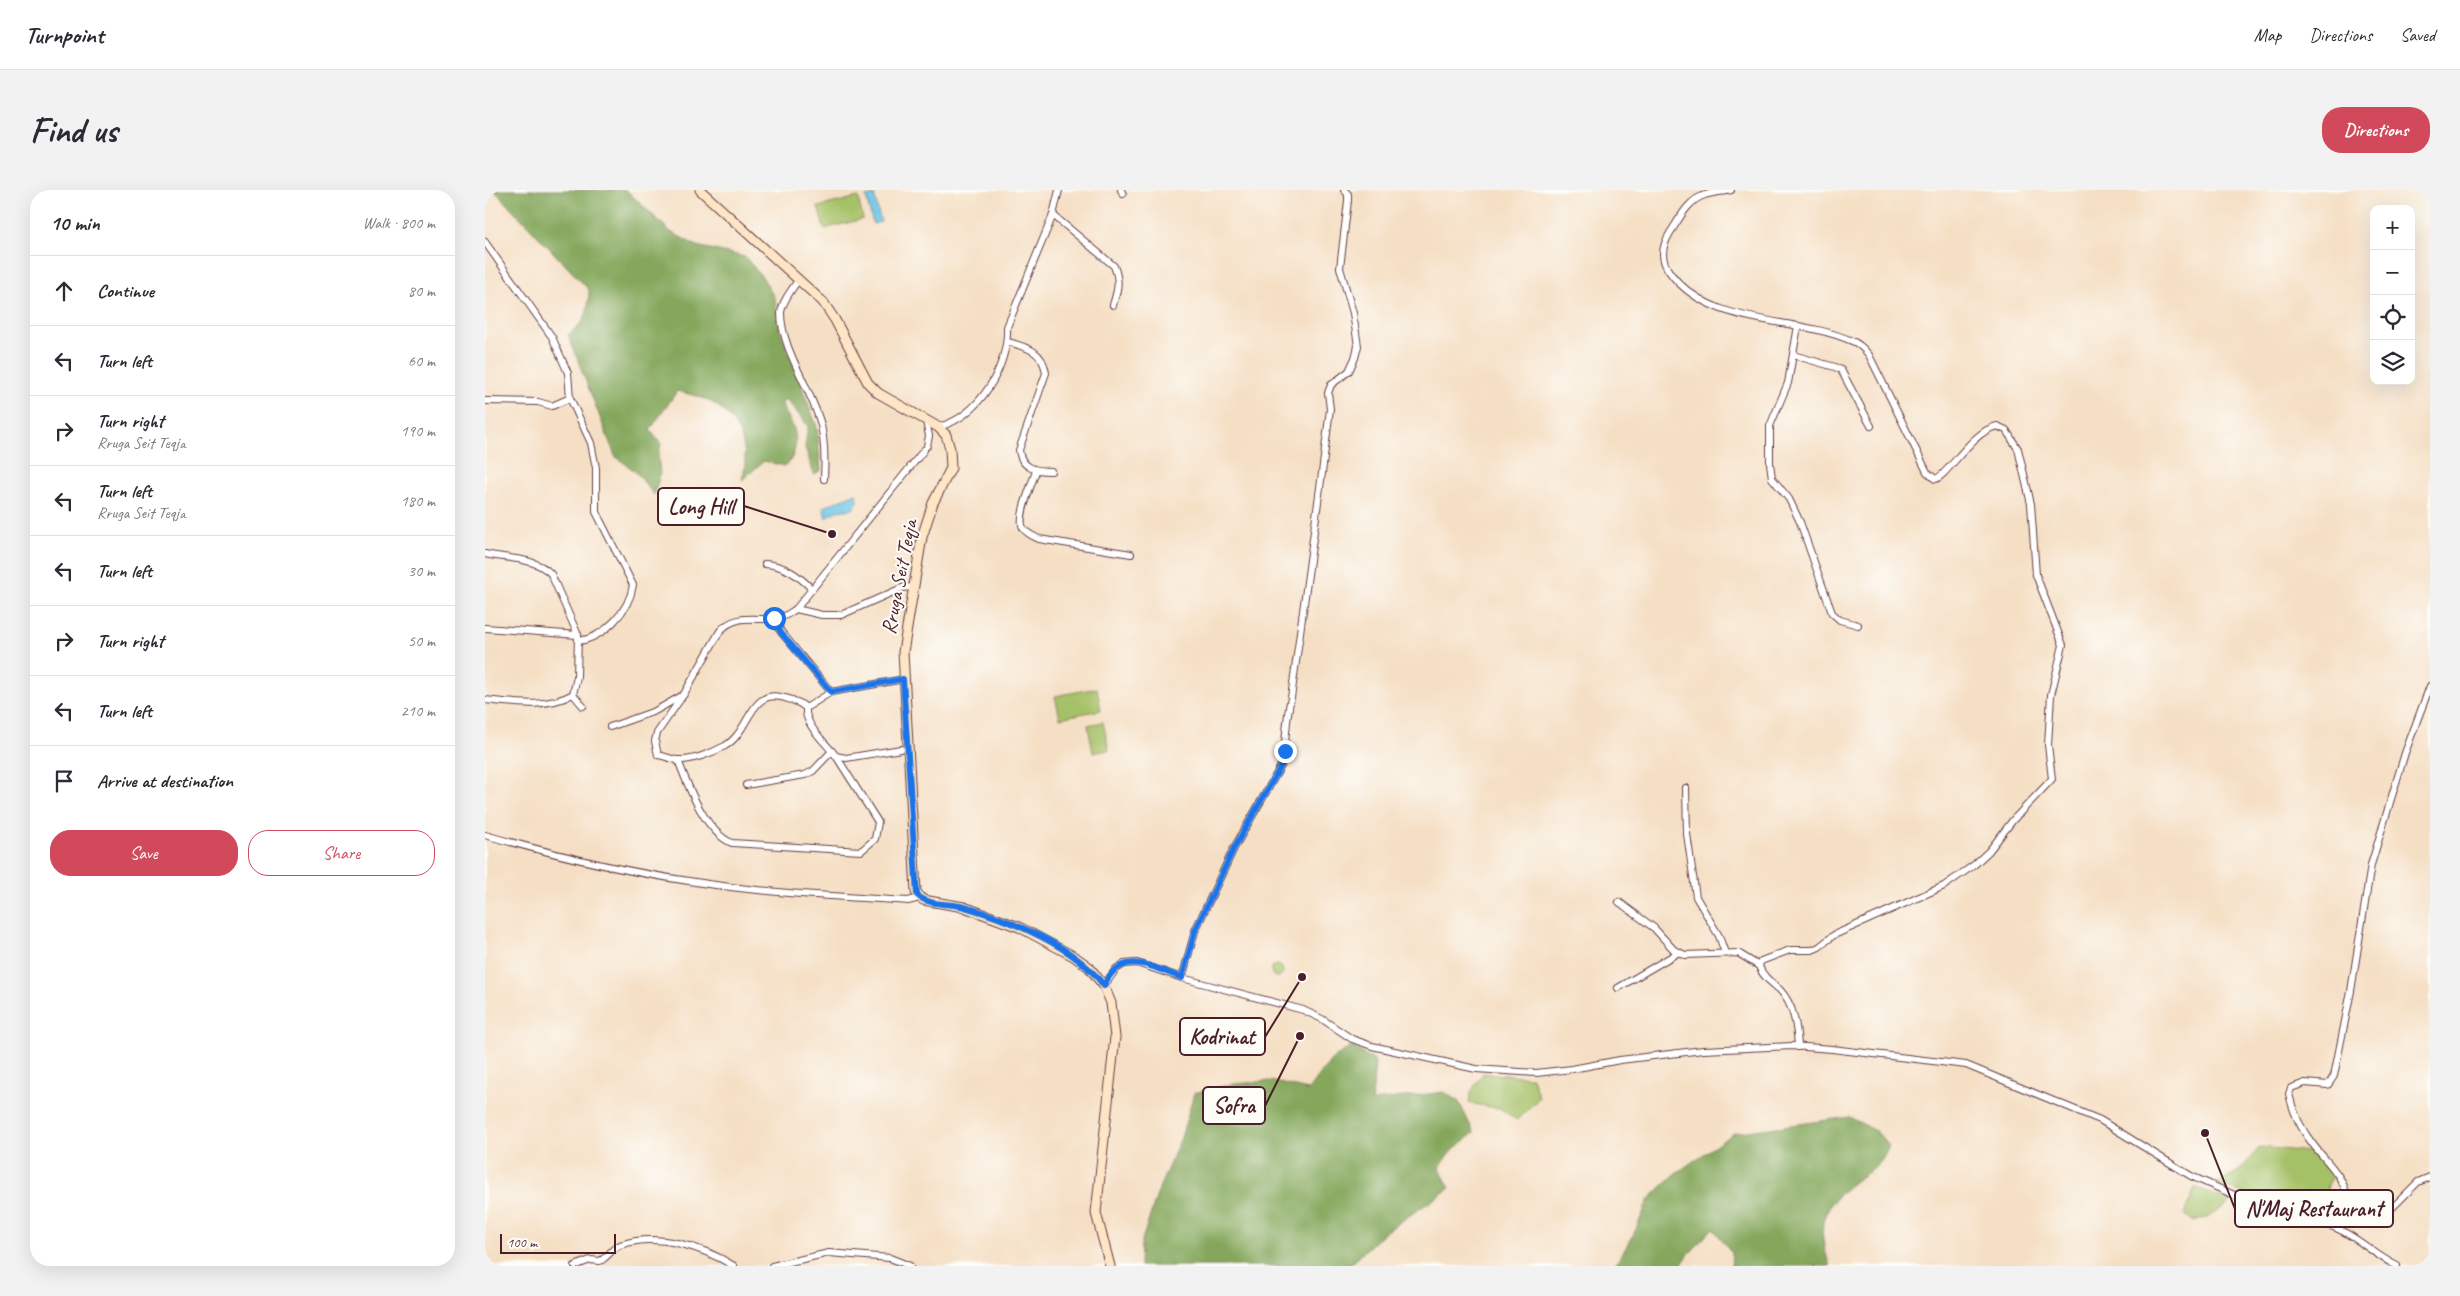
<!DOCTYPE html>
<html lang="en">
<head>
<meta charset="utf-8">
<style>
	:root { --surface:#fff; --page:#f2f2f3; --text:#2b2b33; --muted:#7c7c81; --line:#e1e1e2; --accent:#d1495b }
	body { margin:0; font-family:Caveat,sans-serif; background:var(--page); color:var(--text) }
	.controls { position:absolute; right:15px; top:15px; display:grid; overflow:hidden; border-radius:10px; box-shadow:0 5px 20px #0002 }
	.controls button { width:45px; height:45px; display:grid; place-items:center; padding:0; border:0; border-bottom:1px solid var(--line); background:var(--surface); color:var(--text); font:25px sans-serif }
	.scale { position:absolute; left:15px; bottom:12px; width:116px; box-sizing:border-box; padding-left:5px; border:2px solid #4a1f2b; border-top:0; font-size:14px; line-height:18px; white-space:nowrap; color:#4a1f2b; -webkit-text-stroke:4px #fdfcf7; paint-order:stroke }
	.stop { position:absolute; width:15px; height:15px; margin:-11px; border:4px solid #1a73e8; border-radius:50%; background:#fff }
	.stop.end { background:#1a73e8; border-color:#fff; box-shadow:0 1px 5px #0008 }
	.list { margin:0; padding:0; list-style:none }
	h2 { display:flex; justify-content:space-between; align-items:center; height:65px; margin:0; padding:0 20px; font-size:21px }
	h2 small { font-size:16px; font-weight:400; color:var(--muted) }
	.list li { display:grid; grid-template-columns:32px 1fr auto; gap:15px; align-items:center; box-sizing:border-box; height:70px; padding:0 20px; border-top:1px solid var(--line) }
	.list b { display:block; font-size:19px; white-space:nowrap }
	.list p { margin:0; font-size:16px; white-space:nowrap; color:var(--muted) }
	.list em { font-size:16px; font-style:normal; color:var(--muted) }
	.actions { display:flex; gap:10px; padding:15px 20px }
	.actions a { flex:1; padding:11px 0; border:1px solid var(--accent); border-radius:20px; text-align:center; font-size:18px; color:var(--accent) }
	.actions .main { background:var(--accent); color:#fff }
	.icon { flex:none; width:28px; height:28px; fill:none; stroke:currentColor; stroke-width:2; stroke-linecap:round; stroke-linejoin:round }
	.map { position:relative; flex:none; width:1945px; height:1076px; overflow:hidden; border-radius:20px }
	header { display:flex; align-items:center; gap:30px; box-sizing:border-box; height:70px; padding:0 25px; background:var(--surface); border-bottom:1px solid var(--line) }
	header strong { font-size:24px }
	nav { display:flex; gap:28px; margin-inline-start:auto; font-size:18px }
	.intro { display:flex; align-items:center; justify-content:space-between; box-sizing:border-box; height:120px; padding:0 30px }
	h1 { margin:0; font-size:35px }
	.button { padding:12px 22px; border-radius:20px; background:var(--accent); color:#fff; font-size:18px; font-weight:700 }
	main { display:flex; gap:30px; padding:0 30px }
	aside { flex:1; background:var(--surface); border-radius:20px; box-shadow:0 5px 20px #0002 }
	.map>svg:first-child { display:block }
	.green { fill:#a5c167; stroke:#787049 }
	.forest { fill:#84a75c; stroke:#676344 }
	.water { fill:#66c2e4; stroke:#587088 }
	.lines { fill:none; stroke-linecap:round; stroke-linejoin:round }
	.street-casing { stroke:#643c42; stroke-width:8 }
	.secondary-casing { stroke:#643c42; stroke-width:11 }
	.street { stroke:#fff; stroke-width:6 }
	.secondary { stroke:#fee5c5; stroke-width:9 }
	.route { stroke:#1a73e8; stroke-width:6 }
	.labels { text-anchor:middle; stroke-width:4; stroke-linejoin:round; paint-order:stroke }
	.street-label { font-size:21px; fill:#4a1f2b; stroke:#fdfcf7 }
	.leader { fill:none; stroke:#4a1f2b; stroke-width:2 }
	.callout-dot { fill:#4a1f2b; stroke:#fdfcf7; stroke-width:2 }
	.callout { fill:#fdfcf7; stroke:#4a1f2b; stroke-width:2 }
	.callout-label { font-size:22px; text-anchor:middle; font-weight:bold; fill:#4a1f2b }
</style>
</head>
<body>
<header>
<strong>Turnpoint</strong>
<nav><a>Map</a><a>Directions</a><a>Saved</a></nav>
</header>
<div class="intro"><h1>Find us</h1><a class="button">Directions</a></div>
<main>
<aside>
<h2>10 min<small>Walk · 800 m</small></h2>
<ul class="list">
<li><svg class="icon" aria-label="ahead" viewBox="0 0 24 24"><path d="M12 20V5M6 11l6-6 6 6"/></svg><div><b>Continue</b></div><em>80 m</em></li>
<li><svg class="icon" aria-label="left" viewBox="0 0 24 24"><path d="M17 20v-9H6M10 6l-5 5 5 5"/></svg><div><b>Turn left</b></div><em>60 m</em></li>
<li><svg class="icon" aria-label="right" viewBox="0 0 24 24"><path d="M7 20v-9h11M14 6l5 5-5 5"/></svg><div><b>Turn right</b><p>Rruga Seit Teqja</p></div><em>190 m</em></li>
<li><svg class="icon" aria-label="left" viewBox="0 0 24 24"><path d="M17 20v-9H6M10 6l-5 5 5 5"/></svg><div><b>Turn left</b><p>Rruga Seit Teqja</p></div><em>180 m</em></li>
<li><svg class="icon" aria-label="left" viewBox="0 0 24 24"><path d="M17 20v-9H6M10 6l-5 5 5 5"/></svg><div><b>Turn left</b></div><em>30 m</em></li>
<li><svg class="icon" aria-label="right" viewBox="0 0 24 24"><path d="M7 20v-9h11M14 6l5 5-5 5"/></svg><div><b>Turn right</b></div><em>50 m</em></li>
<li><svg class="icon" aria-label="left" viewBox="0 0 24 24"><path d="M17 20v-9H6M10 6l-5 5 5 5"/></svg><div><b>Turn left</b></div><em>210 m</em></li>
<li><svg class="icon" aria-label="arrive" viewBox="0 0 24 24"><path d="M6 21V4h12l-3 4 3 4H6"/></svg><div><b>Arrive at destination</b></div></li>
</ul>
<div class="actions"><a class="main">Save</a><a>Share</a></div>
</aside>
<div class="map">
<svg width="1945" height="1076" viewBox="0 0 1945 1076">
	<rect width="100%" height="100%" fill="#fdfcf7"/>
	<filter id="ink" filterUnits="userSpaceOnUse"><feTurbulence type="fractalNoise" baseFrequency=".02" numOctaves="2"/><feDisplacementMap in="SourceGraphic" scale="10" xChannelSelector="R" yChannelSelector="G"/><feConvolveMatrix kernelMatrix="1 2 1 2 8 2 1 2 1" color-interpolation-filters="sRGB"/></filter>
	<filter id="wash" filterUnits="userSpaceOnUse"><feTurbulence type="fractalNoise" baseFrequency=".0096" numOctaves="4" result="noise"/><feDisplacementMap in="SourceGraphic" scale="20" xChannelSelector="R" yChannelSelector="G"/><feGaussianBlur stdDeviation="1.12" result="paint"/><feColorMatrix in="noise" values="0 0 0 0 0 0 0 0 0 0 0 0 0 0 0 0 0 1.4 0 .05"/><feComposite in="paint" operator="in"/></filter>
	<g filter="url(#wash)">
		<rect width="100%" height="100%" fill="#f5dfc4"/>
		<g class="green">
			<polygon points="373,7 378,29 339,39 333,17"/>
			<polygon points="612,498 616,520 575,528 570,506"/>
			<polygon points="618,532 624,560 608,563 603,535"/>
			<circle cx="792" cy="781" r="6"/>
			<polygon points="998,883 1047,887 1054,908 1032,930 1016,919 984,913 986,902"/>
			<polygon points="1775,957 1825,962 1836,969 1847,984 1836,1016 1803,1024 1758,1003 1731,994 1755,980"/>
			<polygon points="1710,997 1746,1012 1722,1028 1708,1031 1700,1025"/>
		</g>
		<g class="forest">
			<path d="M 9,0 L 141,0 L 186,42 L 212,56 L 260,67 L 278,88 L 290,109 L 294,137 L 332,237 L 336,280 L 329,285 L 320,257 L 323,236 L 301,209 L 297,213 C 299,222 306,230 309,239 C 313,250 310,269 300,276 L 279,271 L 257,290 C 266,259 254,228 226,212 C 216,206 202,204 192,201 L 165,240 L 176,254 L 173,266 L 175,284 L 169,305 L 151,282 L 130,266 L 83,145 C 102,130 103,124 104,100 Z"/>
			<polygon points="866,856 890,871 887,911 959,902 974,912 989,943 966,961 954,978 965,998 899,1043 863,1076 655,1076 656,1053 675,996 696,948 709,903 748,894 786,891 823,900 846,870"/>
			<path d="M 1364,927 L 1391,941 L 1404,956 C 1396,976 1389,978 1373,989 C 1336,1016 1330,1034 1345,1076 L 1246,1076 L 1247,1063 L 1228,1038 L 1203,1065 L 1196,1076 L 1129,1076 L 1147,1048 L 1164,1009 L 1190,984 L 1249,943 Z"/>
		</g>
		<g class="water">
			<polygon points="389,5 396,32 388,34 381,7"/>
			<polygon points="371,303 373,311 368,319 351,321 341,328 338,317"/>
		</g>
	</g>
	<g filter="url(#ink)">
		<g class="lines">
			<g class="street-casing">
				<g id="street">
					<polyline points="636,0 638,4"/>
					<path d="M 1246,0 C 1238,2 1229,2 1220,5 C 1203,10 1195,28 1185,43 C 1176,58 1175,70 1186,84 C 1229,139 1309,125 1367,151 C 1375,154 1380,160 1384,165 L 1442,282 L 1450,289 C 1461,288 1487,241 1512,236 L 1521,240 L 1533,259 L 1546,314 L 1551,385 L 1578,455 L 1566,505 L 1563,555 L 1567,589 L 1528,630 L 1504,661 L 1489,675 L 1459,696 L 1349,745 L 1334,757 L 1327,760 L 1305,760 L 1276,771 L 1274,776 C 1277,786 1287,793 1295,800 C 1309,815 1312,837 1313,857"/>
					<path d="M 568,25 L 629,76 C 635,91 633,99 628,115"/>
					<path d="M 0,52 L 67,147 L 83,183 L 85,208 L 106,253 L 111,278 L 111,322 L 148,395 C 144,421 120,447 94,451"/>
					<path d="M 314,89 C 308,98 297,111 296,123 C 296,159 327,200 336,235 C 340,253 340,272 339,289"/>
					<polyline points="1313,136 1303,193 1285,236 1285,273 1287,288 1304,309 1315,332 1347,423 1355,430 1373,435"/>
					<path d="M 523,152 C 542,157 558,161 561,183 L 534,260 C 536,278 550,281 566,281"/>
					<polyline points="1308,165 1350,177 1356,180 1386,236"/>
					<polyline points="0,211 53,212 67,216 85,208"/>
					<polyline points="441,231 444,246 442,256"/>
					<path d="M 453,237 C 494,227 524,176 522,137 L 568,25 L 574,0"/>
					<path d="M 551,281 C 547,294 532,327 538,338 C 542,344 548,346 554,349 L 646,364"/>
					<path d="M 0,364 C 21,369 51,367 66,384 L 93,445 L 92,487 L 88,504 L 98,516"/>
					<path d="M 280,374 C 300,375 314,386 327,399"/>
					<polyline points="311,419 337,425 356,425 417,398 427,397"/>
					<polyline points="295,428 294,439 297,443 346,502 419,489"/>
					<polyline points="0,438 93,445"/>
					<path d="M 346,502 L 321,518 C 315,512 308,510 300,508 C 264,497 266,541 240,556 C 227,563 207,571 192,570 C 185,569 180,566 173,565 L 170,551 L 172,543 L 199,504 L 235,441 C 252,422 272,432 294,428 C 300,427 306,422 311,419 L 439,260"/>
					<path d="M 0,510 C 30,513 61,519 88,504"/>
					<path d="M 321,518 C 319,535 341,553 351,566 L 361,568 L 416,559"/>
					<polyline points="125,537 170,521 198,505"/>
					<path d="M 193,570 C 203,596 220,642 247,653 L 376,661 L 390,649 L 393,632 L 351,566"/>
					<polyline points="261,595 320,585 328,581 347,561"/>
					<polyline points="1201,598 1202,644 1211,707 1234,746 1240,763"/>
					<path d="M 0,645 C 67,664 135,681 204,691 C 276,703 350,706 423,711 L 435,708"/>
					<polyline points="1134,712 1169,738 1189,760 1200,765 1253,763 1274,776"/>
					<path d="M 697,788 L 710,741 L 749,658 L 796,576 C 802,554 800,531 806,508 L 837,283 L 845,219 L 843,203 L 846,195 L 864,181 L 870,168 L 873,156 L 868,123 L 855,78 L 863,11 L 863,4 L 859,0"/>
					<polyline points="619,796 631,779 639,774 652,773 697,788 818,820 837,829 867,849 887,856 991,879 1051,883 1087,879 1135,870 1218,860 1307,856 1347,859 1481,875 1615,930 1706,986 1756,1008 1798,1030 1815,1031 1835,1025 1862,1021 1880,1026 1894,1027 1906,1019 1933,992 1945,987"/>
					<polyline points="1133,798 1194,762"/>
					<path d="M 1862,1021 C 1866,993 1846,977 1830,957 C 1818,942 1808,923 1804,904 L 1806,898 L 1820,893 L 1843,895 L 1849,886 L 1866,801 L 1886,675 L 1920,563 L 1945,496"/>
					<path d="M 1821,1032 C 1863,1033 1879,1060 1912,1076"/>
					<path d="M 90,1076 L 105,1070 L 115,1071 C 123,1067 127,1058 135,1055 C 172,1042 218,1057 249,1076"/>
					<polyline points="287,1076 344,1063 405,1068 425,1076"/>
				</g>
			</g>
			<g class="secondary-casing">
				<polyline id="secondary" points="215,0 338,112 350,130 383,193 393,203 453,237 461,245 465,259 466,278 448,313 437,347 418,462 431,702 438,710 479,717 534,737 590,767 604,777 619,796 626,813 630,847 611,1023 625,1076"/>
			</g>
			<use href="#street" class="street"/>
			<use href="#secondary" class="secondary"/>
		</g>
	</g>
	<g class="lines" filter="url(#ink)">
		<path class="route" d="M 289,428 L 295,428 L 294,439 L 296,443 L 346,502 L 418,489 L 432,705 C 443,716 466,713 480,717 C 525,730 592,757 619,796 C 636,757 669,778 697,788 L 710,741 L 749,658 L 796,576 L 800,561"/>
	</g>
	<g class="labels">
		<g class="street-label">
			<text transform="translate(414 387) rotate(-79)" y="7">Rruga Seit Teqja</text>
		</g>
	</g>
	<path class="leader" d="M347 344L259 316M817 787L780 847M815 846L780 916M1720 943L1750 1019"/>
	<g class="callout-dot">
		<circle cx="347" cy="344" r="5"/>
		<circle cx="817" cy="787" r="5"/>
		<circle cx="815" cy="846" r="5"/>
		<circle cx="1720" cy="943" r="5"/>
	</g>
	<g class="callout">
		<rect x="173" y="298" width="86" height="37" rx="5"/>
		<rect x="695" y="828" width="85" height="37" rx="5"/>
		<rect x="718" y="897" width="62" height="37" rx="5"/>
		<rect x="1750" y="1000" width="158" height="37" rx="5"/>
	</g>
	<g class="callout-label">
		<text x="216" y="324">Long Hill</text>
		<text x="737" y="854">Kodrinat</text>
		<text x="749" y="923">Sofra</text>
		<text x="1829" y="1026">N'Maj Restaurant</text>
	</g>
</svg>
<div class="controls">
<button>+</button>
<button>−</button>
<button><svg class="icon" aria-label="locate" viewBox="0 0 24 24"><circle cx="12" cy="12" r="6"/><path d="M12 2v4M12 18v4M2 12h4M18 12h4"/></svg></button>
<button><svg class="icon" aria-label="layers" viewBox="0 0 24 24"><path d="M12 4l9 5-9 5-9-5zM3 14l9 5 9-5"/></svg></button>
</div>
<div class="scale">100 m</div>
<div class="stop" style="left:289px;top:428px"></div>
<div class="stop end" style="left:800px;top:561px"></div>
</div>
</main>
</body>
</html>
